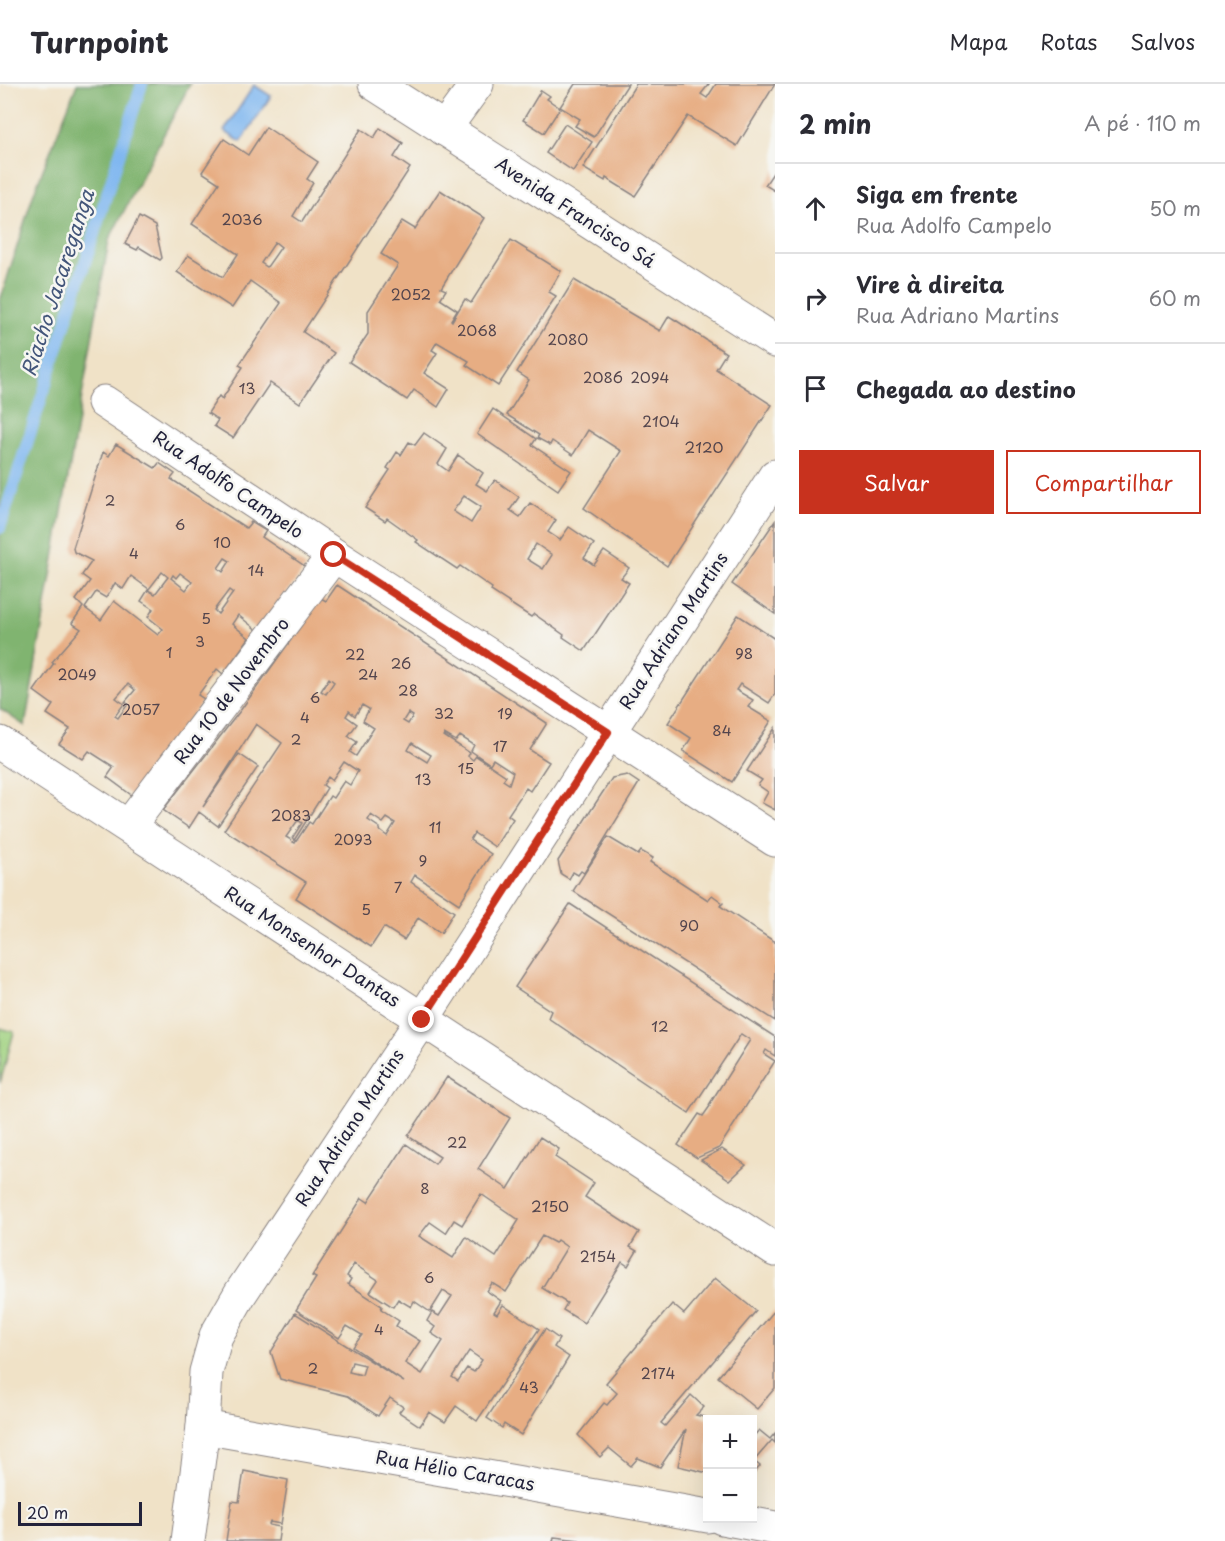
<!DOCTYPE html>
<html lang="pt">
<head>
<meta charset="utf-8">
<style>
	:root { --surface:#fff; --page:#f2f2f3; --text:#2b2b33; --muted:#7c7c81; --line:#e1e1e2; --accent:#c8321e }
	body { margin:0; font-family:"Playpen Sans",sans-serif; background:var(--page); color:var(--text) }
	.controls { position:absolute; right:18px; bottom:18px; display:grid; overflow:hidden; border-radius:0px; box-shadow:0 6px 24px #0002 }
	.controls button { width:54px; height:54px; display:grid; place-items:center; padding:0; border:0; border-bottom:2px solid var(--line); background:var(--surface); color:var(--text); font:30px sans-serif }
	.scale { position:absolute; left:18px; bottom:15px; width:124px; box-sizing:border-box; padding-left:6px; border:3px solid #22223b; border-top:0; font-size:16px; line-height:21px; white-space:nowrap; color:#22223b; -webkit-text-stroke:4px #f6f6f2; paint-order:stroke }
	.stop { position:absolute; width:18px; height:18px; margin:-14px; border:4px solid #c8321e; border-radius:50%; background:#fff }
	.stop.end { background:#c8321e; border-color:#fff; box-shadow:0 2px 6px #0008 }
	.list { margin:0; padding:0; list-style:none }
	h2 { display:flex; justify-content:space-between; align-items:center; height:78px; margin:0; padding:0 24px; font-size:26px }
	h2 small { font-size:20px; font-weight:400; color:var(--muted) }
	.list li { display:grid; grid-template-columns:39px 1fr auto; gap:18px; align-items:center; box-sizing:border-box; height:90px; padding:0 24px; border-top:2px solid var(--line) }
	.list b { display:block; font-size:22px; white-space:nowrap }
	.list p { margin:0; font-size:20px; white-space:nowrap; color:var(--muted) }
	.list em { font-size:20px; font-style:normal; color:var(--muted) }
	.actions { display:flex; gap:12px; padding:18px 24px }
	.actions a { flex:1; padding:14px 0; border:2px solid var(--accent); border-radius:0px; text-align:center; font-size:21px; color:var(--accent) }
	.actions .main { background:var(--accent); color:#fff }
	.icon { flex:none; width:33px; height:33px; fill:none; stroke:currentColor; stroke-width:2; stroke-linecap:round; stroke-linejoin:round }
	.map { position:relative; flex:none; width:775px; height:1457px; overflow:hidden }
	header { display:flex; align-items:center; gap:36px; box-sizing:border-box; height:84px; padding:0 30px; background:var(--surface); border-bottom:2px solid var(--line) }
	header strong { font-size:28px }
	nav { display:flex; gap:33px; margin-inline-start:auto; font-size:21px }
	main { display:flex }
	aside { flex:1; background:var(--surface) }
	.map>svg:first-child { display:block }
	.green { fill:#a1d281; stroke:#627a5e; stroke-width:1.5 }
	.forest { fill:#80b46f; stroke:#516b55; stroke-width:1.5 }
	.water { fill:#80b7f0; stroke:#516c96; stroke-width:1.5 }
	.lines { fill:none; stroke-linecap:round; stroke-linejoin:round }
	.stream { stroke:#80b7f0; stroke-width:12 }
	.building { fill:#e7ad83; fill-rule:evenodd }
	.minor-casing { stroke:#898281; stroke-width:35 }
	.major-casing { stroke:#898281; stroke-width:35 }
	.minor { stroke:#fff; stroke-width:33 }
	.major { stroke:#fff; stroke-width:33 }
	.route { stroke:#c8321e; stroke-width:8 }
	.labels { text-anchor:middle; stroke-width:5; stroke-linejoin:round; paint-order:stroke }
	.number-label { font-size:15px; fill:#53454d }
	.street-label { font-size:18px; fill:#22223b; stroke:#f6f6f2 }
	.water-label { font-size:20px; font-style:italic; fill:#43567a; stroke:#f6f6f2 }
</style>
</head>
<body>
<header>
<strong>Turnpoint</strong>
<nav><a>Mapa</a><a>Rotas</a><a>Salvos</a></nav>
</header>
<main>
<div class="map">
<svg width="775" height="1457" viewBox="0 0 775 1457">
	<rect width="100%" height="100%" fill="#f6f6f2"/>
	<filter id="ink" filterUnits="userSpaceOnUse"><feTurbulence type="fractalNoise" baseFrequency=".0167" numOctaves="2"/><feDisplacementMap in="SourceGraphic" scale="12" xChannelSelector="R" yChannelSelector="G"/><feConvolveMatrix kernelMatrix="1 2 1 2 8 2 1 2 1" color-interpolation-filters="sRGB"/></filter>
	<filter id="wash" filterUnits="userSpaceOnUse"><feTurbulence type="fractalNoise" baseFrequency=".008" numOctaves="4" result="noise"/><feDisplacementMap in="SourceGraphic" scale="24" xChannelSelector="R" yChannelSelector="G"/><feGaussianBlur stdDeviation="1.35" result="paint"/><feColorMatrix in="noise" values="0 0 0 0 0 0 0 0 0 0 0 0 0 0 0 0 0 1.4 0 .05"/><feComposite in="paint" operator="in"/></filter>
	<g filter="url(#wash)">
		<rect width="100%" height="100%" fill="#f0e2c7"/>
		<polygon class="green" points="0,944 14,948 0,999"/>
		<polygon class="forest" points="77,0 190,0 109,156 25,642 0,625 0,217 33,111"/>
		<polygon class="water" points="254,1 271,12 241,58 224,47"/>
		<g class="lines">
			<polyline class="stream" points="0,444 142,0"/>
		</g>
		<g id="blocks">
			<g class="building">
				<polygon points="575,0 628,0 594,53 575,42 580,35 560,23"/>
				<polygon points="636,0 709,0 701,10 707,14 716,0 775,0 737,62 688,32 635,112 606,94 605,97 583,84"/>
				<polygon points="541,6 550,12 547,15 560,24 544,49 523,36"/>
				<polygon points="565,40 592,58 573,87 546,69"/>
				<path d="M 266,43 L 318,78 L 307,95 L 313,99 L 293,132 L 302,138 L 361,45 L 374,54 L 380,44 L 403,59 L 394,73 L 410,84 L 303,248 L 334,269 L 300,319 L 270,299 L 233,354 L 214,342 L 218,336 L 208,329 L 219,312 L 222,315 L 243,283 L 239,281 L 281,219 L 250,197 L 232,224 L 177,188 L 188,171 L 223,193 L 238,170 L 192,140 L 219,99 L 202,88 L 224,55 L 248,71 ZM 275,158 L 281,163 L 267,183 L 261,179 Z"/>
				<polygon points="775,86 775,107 765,101"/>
				<polygon points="440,106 484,134 441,204 446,206 440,215 457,226 451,236 452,237 465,215 471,219 511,156 561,187 549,208 556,212 498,302 466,281 469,277 437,258 432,266 437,269 424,289 449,305 438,323 414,306 407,316 349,278 368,250 368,227 398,181 381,170 402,137 415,145"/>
				<polygon points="139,133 155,142 162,174 160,176 139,163 137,166 125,160"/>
				<polygon points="574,196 660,247 669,232 677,237 726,269 716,285 772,321 667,482 584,424 621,367 588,346 573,371 552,357 550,361 537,354 539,351 507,331 529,296 517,288"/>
				<polygon points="493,325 536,355 532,361 571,387 558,406 477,350"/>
				<path d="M 424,349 L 447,365 L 438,380 L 448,387 L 458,371 L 483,389 L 476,400 L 487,407 L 495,396 L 519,413 L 510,426 L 520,433 L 530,419 L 556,436 L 548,448 L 560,456 L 569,443 L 594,460 L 584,474 L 594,481 L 604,467 L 629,484 L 621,494 L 629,499 L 584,567 L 563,553 L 564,551 L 534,530 L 531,533 L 491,507 L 492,504 L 460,482 L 457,485 L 416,458 L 418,456 L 387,434 L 385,437 L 365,424 L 390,386 L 387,384 L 397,368 L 401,371 L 409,358 L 415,361 ZM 464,412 L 481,423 L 471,439 L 453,427 ZM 536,460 L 552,471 L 543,485 L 527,475 Z"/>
				<path d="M 116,360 L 155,384 L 159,379 L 175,390 L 171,395 L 246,444 L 251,438 L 266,447 L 262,453 L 306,483 L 258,547 L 238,531 L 232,540 L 249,554 L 223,590 L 217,585 L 198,611 L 204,615 L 134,713 L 107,693 L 114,683 L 89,667 L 83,675 L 59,660 L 70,645 L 47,630 L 53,621 L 34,607 L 54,579 L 52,578 L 81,545 L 72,539 L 83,523 L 76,516 L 90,497 L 82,491 L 92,477 L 74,468 L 73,464 L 103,368 L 109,372 ZM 225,474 L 230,477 L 223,488 L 218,484 ZM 162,488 L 168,493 L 155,510 L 148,506 L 141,517 L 153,525 L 148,533 L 163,545 L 158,551 L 114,517 L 101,536 L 85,524 L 96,508 L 106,514 L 115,499 L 123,505 L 131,492 L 149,505 ZM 180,489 L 192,498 L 186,506 L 171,494 L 173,491 L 176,494 ZM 229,506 L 233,509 L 218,530 L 214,526 ZM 128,600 L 135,606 L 125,618 L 128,620 L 118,634 L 115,632 L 124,620 L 116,614 Z"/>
				<polygon points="775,437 775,530 732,500"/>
				<path d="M 337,501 L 547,639 L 530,666 L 549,678 L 530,707 L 526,704 L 508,731 L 513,735 L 495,763 L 474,749 L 470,756 L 491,770 L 459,820 L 415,791 L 411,798 L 454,828 L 441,849 L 418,834 L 404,856 L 384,843 L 371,863 L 296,814 L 306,798 L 224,746 L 282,659 L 256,640 L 203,723 L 239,670 L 258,683 L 218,742 L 199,728 L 189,744 L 163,726 L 240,627 L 321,514 L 326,517 ZM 329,594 L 334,598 L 326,610 L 321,607 ZM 362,621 L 369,625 L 363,637 L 374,644 L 356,672 L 350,668 L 357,658 L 348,652 L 357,640 L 346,632 L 349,627 L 355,632 ZM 408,629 L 413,632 L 408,640 L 403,637 ZM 444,650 L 456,657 L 460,652 L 474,661 L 471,667 L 490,680 L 493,675 L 513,688 L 509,700 L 503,696 L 506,692 L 476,672 L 473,676 L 468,672 L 470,669 L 444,652 ZM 412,659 L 431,671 L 427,678 L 408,666 ZM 344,678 L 358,687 L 350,701 L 344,697 L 333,714 L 330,712 L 312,740 L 309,738 L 295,759 L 293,758 L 327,704 L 323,701 L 328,693 L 332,696 ZM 371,731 L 383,739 L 387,734 L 395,739 L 387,752 L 379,746 L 380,744 L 368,736 ZM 298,736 L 302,739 L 291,756 L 286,753 Z"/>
				<polygon points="738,531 775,555 775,610 769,619 740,600 736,606 753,616 748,623 771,637 732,698 683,667 691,654 668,639"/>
				<polygon points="775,644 775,726 762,719 768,708 758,701 762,696 747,687"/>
				<polygon points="627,691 639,699 584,789 581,787 578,791 573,788 569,795 561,790 558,777 612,694"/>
				<polygon points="608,753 638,771 641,767 653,774 650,778 708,816 712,811 723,819 720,822 775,858 775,937 573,807"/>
				<polygon points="570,820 775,953 775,972 766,966 764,970 775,977 719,1064 697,1074 678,1061 699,1030 703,1032 710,1022 709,1021 750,956 741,950 689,1029 548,934 551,927 515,903"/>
				<path d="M 447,993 L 510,1034 L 478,1085 L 508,1105 L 540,1053 L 559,1065 L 555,1073 L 594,1099 L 585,1113 L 639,1148 L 630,1163 L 637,1167 L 628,1182 L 622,1178 L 584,1239 L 563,1226 L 567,1219 L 542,1204 L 567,1163 L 557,1156 L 555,1159 L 542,1152 L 506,1208 L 492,1199 L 487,1207 L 501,1217 L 494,1228 L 497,1230 L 503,1221 L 539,1245 L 477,1337 L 456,1322 L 445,1338 L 429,1328 L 420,1342 L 399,1328 L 403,1323 L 390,1314 L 378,1332 L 348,1312 L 280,1295 L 271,1268 L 295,1229 L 404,1298 L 353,1263 L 362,1251 L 347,1242 L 339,1254 L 296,1226 L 316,1194 L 312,1192 L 362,1114 L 368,1118 L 406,1060 L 435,1080 L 440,1073 L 408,1052 ZM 481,1110 L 519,1136 L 496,1173 L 466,1153 L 453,1174 L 419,1152 L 430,1138 L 446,1149 L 454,1136 L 462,1141 ZM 354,1180 L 378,1196 L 370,1208 L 393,1223 L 398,1215 L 411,1223 L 414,1217 L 430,1228 L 443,1207 L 452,1212 L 439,1232 L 432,1228 L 427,1237 L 435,1243 L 431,1249 L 443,1257 L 422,1290 L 405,1279 L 420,1257 L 396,1242 L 399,1237 L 381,1225 L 382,1222 L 348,1200 L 351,1195 L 347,1192 ZM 469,1267 L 482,1276 L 474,1288 L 467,1284 L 458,1297 L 452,1293 ZM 352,1278 L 365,1281 L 362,1291 L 349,1288 Z"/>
				<polygon points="722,1065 746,1081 730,1096 701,1076"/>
				<polygon points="715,1194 756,1227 661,1339 665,1342 691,1311 704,1323 696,1331 708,1334 708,1389 678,1382 686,1345 660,1383 638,1374 631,1382 609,1364 600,1373 578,1351 604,1319 607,1321 617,1309 606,1299 672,1220 684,1230"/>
				<polygon points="775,1226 775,1304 757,1325 718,1293"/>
				<polygon points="545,1245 559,1255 554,1263 569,1273 521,1351 504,1340 502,1344 487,1334"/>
				<polygon points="759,1346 770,1355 775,1349 775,1359 772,1356 754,1377 760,1382 752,1392 752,1354"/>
				<polygon points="244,1387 288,1396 281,1440 270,1438 269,1441 280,1443 278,1457 226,1457 232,1417 239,1418"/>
				<polygon points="554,1453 579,1456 579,1457 553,1457"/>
			</g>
		</g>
	</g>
	<g filter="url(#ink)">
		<use href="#blocks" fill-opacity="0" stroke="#898281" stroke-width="1.5"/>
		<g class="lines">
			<g class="minor-casing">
				<g id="minor">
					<polyline points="375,0 775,257"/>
					<polyline points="444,45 477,0"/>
					<polyline points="104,318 334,471 775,756"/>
					<polyline points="129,742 334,471"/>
					<polyline points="203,1343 708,1432"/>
					<polyline points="722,1434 775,1444"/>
					<polyline points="188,1457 203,1343 206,1288 216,1252 240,1210 422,936 775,392"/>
				</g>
			</g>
			<g class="major-casing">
				<polyline id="major" points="0,659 775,1166"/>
			</g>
			<use href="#minor" class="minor"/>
			<use href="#major" class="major"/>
		</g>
	</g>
	<g class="lines" filter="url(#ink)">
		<polyline class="route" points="334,471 608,648 422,936"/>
	</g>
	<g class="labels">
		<g class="number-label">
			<text x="242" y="141">2036</text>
			<text x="411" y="216">2052</text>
			<text x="477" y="252">2068</text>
			<text x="568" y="261">2080</text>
			<text x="603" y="299">2086</text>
			<text x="650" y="299">2094</text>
			<text x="247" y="310">13</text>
			<text x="661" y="343">2104</text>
			<text x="704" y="369">2120</text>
			<text x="110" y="422">2</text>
			<text x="180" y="446">6</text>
			<text x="222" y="464">10</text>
			<text x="134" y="475">4</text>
			<text x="256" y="492">14</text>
			<text x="206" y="540">5</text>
			<text x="200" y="563">3</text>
			<text x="169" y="574">1</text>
			<text x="744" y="575">98</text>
			<text x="355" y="576">22</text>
			<text x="401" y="585">26</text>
			<text x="77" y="596">2049</text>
			<text x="368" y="596">24</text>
			<text x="408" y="612">28</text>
			<text x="315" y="619">6</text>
			<text x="141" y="631">2057</text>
			<text x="444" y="635">32</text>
			<text x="505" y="635">19</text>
			<text x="305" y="639">4</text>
			<text x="722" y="652">84</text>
			<text x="296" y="661">2</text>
			<text x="500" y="668">17</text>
			<text x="466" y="690">15</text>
			<text x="423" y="701">13</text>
			<text x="291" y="737">2083</text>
			<text x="435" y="749">11</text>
			<text x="353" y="761">2093</text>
			<text x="423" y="782">9</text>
			<text x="398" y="809">7</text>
			<text x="366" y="831">5</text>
			<text x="689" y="847">90</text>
			<text x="660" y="948">12</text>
			<text x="457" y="1064">22</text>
			<text x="425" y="1110">8</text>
			<text x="550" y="1128">2150</text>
			<text x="598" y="1178">2154</text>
			<text x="429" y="1199">6</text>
			<text x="379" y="1251">4</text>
			<text x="313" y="1290">2</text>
			<text x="658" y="1295">2174</text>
			<text x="529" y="1309">43</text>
		</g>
		<g class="street-label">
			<text transform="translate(575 129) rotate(33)" y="6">Avenida Francisco Sá</text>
			<text transform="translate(228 401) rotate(34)" y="6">Rua Adolfo Campelo</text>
			<text transform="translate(674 547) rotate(-57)" y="6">Rua Adriano Martins</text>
			<text transform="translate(232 607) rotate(-53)" y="6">Rua 10 de Novembro</text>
			<text transform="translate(312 863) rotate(33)" y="6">Rua Monsenhor Dantas</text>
			<text transform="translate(350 1044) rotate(-57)" y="6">Rua Adriano Martins</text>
			<text transform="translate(455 1387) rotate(10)" y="6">Rua Hélio Caracas</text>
		</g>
		<g class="water-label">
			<text transform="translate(58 199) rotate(-72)" y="7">Riacho Jacareganga</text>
		</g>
	</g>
</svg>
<div class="controls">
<button>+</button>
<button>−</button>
</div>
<div class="scale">20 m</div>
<div class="stop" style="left:334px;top:471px"></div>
<div class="stop end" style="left:422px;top:936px"></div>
</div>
<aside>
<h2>2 min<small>A pé · 110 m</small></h2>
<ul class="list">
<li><svg class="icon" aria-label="ahead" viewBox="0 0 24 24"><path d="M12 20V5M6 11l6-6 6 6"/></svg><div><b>Siga em frente</b><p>Rua Adolfo Campelo</p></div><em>50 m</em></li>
<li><svg class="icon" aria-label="right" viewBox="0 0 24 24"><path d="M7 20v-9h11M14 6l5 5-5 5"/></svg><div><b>Vire à direita</b><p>Rua Adriano Martins</p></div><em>60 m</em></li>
<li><svg class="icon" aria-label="arrive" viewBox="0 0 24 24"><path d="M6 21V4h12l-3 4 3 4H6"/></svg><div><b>Chegada ao destino</b></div></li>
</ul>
<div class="actions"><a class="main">Salvar</a><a>Compartilhar</a></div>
</aside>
</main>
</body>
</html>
